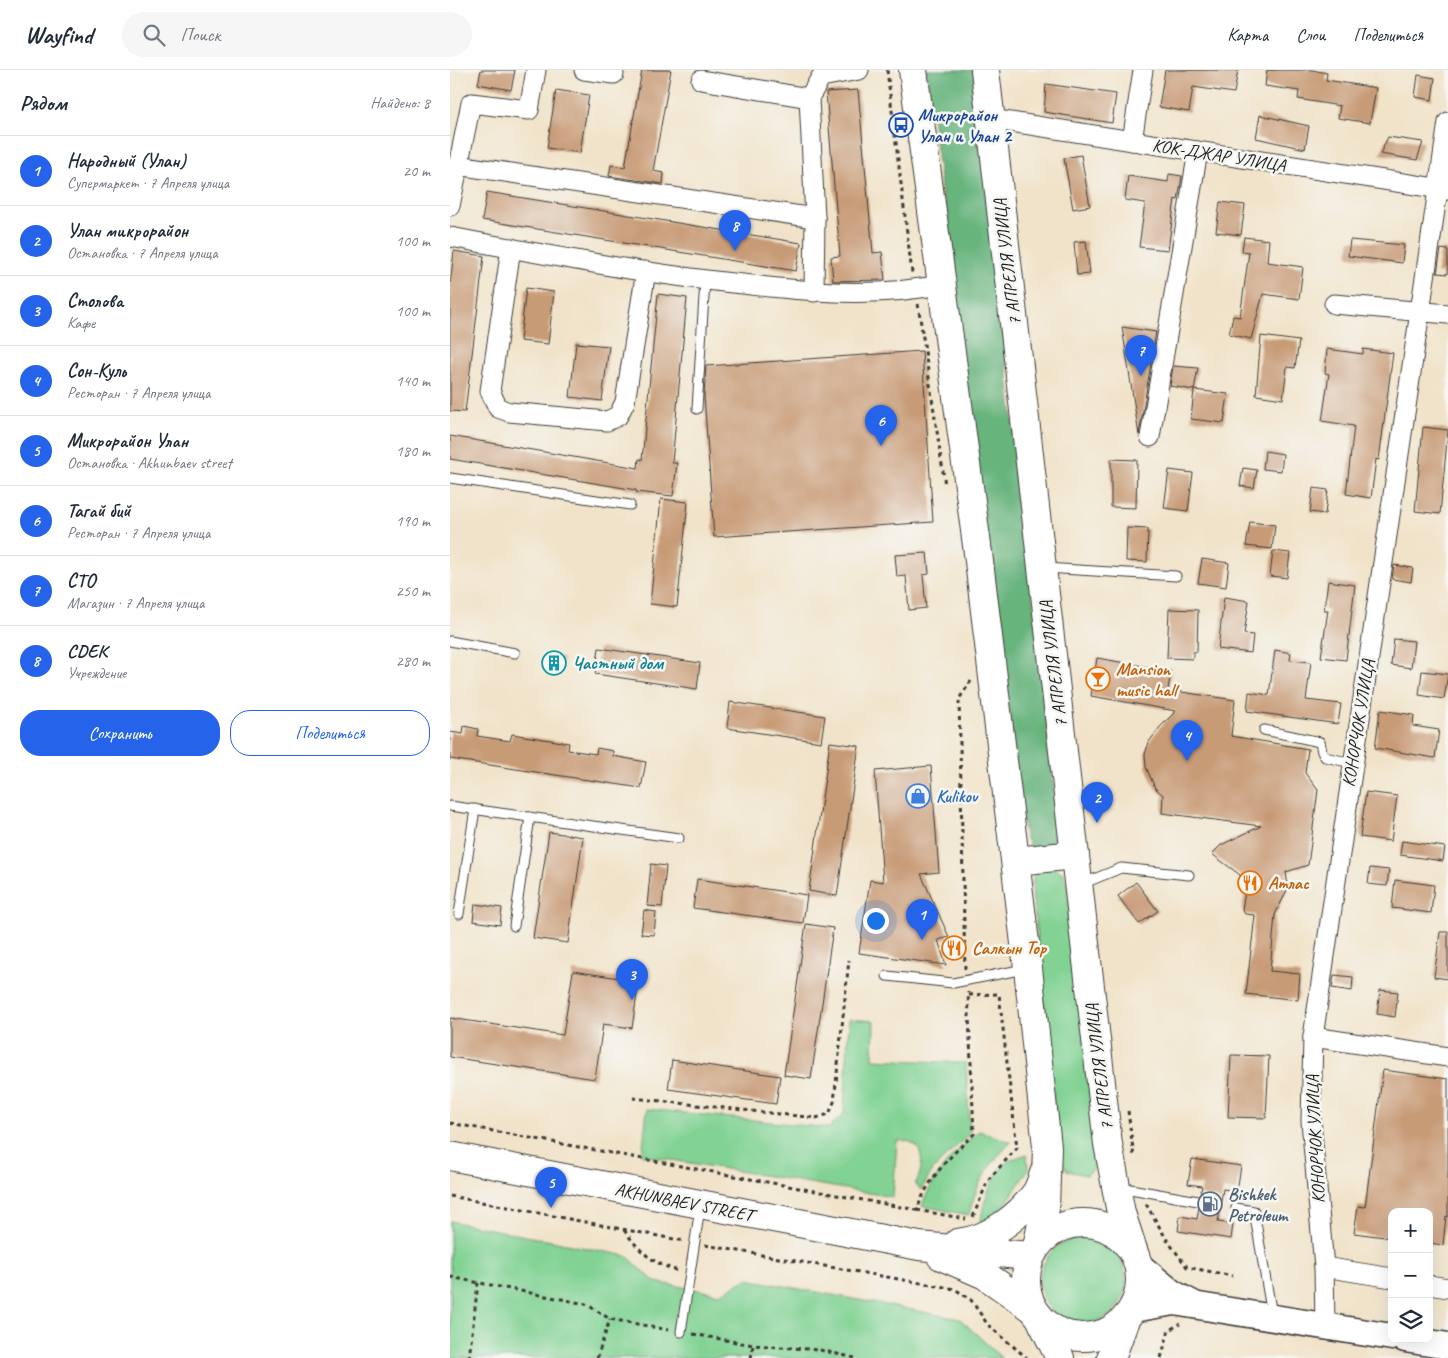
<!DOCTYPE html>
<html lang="ru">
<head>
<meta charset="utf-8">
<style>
	:root { --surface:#fff; --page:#f6f6f7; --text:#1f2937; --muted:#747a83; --line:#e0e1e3; --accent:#2563eb }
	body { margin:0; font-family:Caveat,sans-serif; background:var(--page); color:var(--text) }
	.controls { position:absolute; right:15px; bottom:15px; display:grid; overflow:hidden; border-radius:10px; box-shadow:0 5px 20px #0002 }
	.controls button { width:45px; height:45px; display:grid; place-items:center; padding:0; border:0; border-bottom:1px solid var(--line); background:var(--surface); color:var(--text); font:25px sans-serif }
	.you { position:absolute; left:425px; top:850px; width:18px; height:18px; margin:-12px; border:4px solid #fff; border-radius:50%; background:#1a73e8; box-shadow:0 0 0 8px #1a73e833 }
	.badge { display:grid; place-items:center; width:32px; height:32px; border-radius:50%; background:var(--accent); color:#fff; font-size:16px; font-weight:700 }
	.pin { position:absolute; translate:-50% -41px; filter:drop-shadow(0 1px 2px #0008) }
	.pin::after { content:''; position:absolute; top:26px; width:18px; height:15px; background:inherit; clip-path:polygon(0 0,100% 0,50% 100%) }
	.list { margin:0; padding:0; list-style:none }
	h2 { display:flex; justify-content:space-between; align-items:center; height:65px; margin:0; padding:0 20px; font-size:21px }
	h2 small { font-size:16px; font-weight:400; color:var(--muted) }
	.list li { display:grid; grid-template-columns:32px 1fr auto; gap:15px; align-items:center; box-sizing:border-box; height:70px; padding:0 20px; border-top:1px solid var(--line) }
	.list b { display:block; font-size:19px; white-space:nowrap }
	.list p { margin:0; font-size:16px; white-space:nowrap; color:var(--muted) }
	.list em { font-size:16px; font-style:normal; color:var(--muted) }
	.actions { display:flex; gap:10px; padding:15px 20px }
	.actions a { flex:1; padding:11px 0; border:1px solid var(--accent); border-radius:20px; text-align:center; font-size:18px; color:var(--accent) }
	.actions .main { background:var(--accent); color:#fff }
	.icon { flex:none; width:28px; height:28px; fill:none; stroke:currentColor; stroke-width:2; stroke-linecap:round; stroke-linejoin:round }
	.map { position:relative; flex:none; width:998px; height:1288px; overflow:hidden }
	header { display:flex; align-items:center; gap:30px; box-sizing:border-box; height:70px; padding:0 25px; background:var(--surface); border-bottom:1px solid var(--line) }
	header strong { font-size:24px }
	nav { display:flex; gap:28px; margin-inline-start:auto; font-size:18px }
	.search { width:350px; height:45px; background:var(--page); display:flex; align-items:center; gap:12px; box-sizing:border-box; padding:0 18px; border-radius:28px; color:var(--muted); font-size:19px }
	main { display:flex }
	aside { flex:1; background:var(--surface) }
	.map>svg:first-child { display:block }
	.green { fill:#81d293; stroke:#4e7758 }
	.forest { fill:#68b47d; stroke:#42684c }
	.building { fill:#c89b77 }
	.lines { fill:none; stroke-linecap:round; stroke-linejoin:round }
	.service-casing { stroke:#3c3a36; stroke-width:11 }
	.minor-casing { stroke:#3c3a36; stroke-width:21 }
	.secondary-casing { stroke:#3c3a36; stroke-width:29 }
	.primary-casing { stroke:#3c3a36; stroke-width:30 }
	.path { stroke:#3c3a36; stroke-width:3; stroke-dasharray:4 4; stroke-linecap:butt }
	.service { stroke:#fff; stroke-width:9 }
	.minor { stroke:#fff; stroke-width:19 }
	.secondary { stroke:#fff; stroke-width:26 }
	.primary { stroke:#fff; stroke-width:28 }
	.labels { text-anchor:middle; stroke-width:5; stroke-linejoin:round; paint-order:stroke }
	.transit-label { font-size:18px; font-weight:bold; fill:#164399; stroke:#f6f6f2; text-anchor:start }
	.street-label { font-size:18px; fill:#1c1c1c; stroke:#f6f6f2 }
	.culture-label { font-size:18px; font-weight:bold; fill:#0d838f; stroke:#f6f6f2; text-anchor:start }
	.food-label { font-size:18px; font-weight:bold; fill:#c56008; stroke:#f6f6f2; text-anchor:start }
	.shop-label { font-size:18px; font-weight:bold; fill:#366cbe; stroke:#f6f6f2; text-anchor:start }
	.service-label { font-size:18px; font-weight:bold; fill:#4e5e75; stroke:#f6f6f2; text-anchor:start }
</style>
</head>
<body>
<header>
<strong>Wayfind</strong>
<div class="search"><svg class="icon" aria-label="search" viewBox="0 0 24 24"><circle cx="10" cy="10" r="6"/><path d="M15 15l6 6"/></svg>Поиск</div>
<nav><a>Карта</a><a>Слои</a><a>Поделиться</a></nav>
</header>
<main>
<aside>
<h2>Рядом<small>Найдено: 8</small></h2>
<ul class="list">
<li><span class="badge">1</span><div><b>Народный (Улан)</b><p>Супермаркет · 7 Апреля улица</p></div><em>20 m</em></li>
<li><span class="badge">2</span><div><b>Улан микрорайон</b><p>Остановка · 7 Апреля улица</p></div><em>100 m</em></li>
<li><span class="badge">3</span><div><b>Столова</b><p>Кафе</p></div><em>100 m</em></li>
<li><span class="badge">4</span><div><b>Сон-Куль</b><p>Ресторан · 7 Апреля улица</p></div><em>140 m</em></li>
<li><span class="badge">5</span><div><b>Микрорайон Улан</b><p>Остановка · Akhunbaev street</p></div><em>180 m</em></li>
<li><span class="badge">6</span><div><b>Тагай бий</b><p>Ресторан · 7 Апреля улица</p></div><em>190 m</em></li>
<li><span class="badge">7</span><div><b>СТО</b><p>Магазин · 7 Апреля улица</p></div><em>250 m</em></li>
<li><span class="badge">8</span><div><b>CDEK</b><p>Учреждение</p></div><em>280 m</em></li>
</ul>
<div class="actions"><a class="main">Сохранить</a><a>Поделиться</a></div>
</aside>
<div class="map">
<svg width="998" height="1288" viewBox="0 0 998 1288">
	<rect width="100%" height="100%" fill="#f6f6f2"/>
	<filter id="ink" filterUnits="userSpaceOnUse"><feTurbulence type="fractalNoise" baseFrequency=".02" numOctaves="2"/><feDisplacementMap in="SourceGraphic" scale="10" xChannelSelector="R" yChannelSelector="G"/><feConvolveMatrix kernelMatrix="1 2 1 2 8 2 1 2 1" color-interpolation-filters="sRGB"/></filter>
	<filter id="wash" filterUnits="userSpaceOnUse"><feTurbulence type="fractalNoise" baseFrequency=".0096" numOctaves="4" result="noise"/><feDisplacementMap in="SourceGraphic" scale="20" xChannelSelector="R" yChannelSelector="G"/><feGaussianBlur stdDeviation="1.12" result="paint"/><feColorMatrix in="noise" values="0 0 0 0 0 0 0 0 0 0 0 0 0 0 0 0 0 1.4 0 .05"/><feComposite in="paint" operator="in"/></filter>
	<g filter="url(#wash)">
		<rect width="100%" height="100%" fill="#f1e3c9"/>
		<g class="green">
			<polygon points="602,797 613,803 617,815 647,1085 642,1101 636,1105 618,1101 610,1091 582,818 584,805 590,798"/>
			<path d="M 399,949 L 424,951 L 423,989 L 516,993 L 520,1063 L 483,1100 L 471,1120 L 465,1114 C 476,1096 475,1067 447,1071 L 443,1127 L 192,1085 L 197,1039 L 379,1058 L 394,1043 Z"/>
			<path d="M 529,1061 L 561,1072 C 537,1097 527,1111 519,1145 L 472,1136 C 483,1105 504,1082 529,1061 Z"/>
			<path d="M 577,1084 L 578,1100 L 553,1138 L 531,1158 C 529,1141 543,1101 559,1091 C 564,1088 572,1086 577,1084 Z"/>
			<polygon points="0,1151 177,1186 205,1212 270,1224 297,1209 510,1249 552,1288 0,1288"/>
			<circle cx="633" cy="1211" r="43"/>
		</g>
		<polygon class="forest" points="476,0 524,0 608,756 605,776 581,778 575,767"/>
		<g id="blocks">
			<g class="building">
				<polygon points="31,0 65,0 61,20 28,14"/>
				<polygon points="192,0 221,0 203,101 214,103 213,114 159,106 161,95 175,97"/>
				<polygon points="715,0 788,0 784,23 743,17 739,42 709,37"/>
				<polygon points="817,0 862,0 877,3 876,10 926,18 920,53 888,48 890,36 848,29 849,21 815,16"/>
				<polygon points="968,5 985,8 982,30 965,27"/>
				<polygon points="596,14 666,24 662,53 594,42"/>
				<polygon points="106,20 139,25 130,83 97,78"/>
				<polygon points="408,20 423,183 432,182 435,210 383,211 381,187 390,186 376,22"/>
				<polygon points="810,45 859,56 855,79 806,68"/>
				<polygon points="938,67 973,72 967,90 930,84"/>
				<polygon points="631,85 640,136 623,139 614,88"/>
				<polygon points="719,104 732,106 728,130 725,129 718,180 689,177 695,133 675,130 678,106 718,112"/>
				<polygon points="37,122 351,173 346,201 32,150"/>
				<polygon points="770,132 795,135 791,165 766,162"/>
				<polygon points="794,167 819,170 817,192 853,197 849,229 813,224 801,269 779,264 783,246 790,247 799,182 792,181"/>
				<polygon points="900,170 954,175 952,193 898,186"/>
				<polygon points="636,171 640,204 627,205 624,172"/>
				<polygon points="991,179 998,180 998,204 987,203"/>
				<polygon points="4,181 34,186 15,342 0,341 0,216"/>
				<polygon points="76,218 104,222 98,274 70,271"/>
				<polygon points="208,224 237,228 222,393 227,393 223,426 186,422 186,420 0,389 0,366 188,398 189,389 192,390"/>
				<polygon points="672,257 706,262 689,365"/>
				<polygon points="811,266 849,271 845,298 837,297 833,329 806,325"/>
				<polygon points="126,273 159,276 152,331 120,327"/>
				<polygon points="877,279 913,284 913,279 943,283 929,390 926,389 921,428 896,424 904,356 872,351 879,304 875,303"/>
				<polygon points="472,281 483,452 264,467 254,325 256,296"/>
				<polygon points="723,296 748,298 744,320 720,316"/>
				<polygon points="744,320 778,324 774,353 741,349"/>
				<polygon points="973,357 998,360 990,444 965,441"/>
				<polygon points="815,381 833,384 831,401 813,399"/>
				<polygon points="661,389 687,390 686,438 661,437"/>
				<polygon points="793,398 807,400 804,418 790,416"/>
				<polygon points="719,400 743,403 738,441 714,438"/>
				<polygon points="863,418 878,420 875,444 860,442"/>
				<polygon points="211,429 238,432 227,537 200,534"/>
				<polygon points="800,452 825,455 822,479 796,476"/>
				<polygon points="677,458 698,459 697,492 676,491"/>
				<polygon points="823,481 840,483 837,508 820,506"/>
				<polygon points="477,483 479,504 473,505 476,538 459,540 456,506 447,507 445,485"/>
				<polygon points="752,489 779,493 776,517 748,513"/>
				<polygon points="944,495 963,498 961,512 942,509"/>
				<polygon points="878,511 905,515 896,590 871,587 878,540 874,540"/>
				<polygon points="774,527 799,531 794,564 803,565 801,583 768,579"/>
				<polygon points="719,539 748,540 747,582 743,582 743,589 717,588"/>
				<polygon points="944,569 964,571 961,598 941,595"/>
				<polygon points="149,578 250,593 247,619 145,604"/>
				<polygon points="825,580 841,583 840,590 861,592 856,630 891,634 888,654 797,641 799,622 819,625"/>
				<polygon points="99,586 113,588 109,601 96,598"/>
				<polygon points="647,588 721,601 718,620 785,630 781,666 858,679 855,703 868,720 858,795 836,802 838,818 825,845 820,901 850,904 848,930 796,924 805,845 795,844 792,839 796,817 790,805 762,784 771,775 811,756 712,743 713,725 705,718 696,697 695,684 699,672 710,657 726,641 641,626"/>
				<polygon points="972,601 998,604 994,629 969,625"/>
				<polygon points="280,632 375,646 371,672 277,658"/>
				<polygon points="930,640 964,645 963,656 989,660 985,688 925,678"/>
				<polygon points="14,656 28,659 27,666 60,671 62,664 87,668 119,673 118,680 146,684 147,678 163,681 163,686 196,692 191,718 0,689 0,662 13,664"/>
				<polygon points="380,672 409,676 387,826 359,821"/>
				<polygon points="481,696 489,802 471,804 499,867 488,870 496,895 409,883 420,810 433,812 425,701"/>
				<polygon points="916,722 947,726 941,771 910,767"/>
				<polygon points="99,762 133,767 118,873 83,868"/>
				<polygon points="952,771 995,777 993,791 950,785"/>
				<polygon points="201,794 216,796 212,837 197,836"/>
				<polygon points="920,798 939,800 937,816 918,814"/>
				<polygon points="247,809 357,825 353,853 243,838"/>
				<polygon points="945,810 984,815 981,843 942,838"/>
				<polygon points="686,812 708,841 689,854 668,826"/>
				<polygon points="25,834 52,838 50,855 23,851"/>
				<polygon points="194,840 206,842 204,865 191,864"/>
				<polygon points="356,854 383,858 361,1009 334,1005"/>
				<polygon points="990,862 998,862 998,909 984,907"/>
				<polygon points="123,901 189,911 182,958 153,954 145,1009 0,987 0,948 113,965"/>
				<polygon points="884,905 903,907 902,921 882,918"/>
				<polygon points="930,920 948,922 945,947 927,944"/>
				<polygon points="781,985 819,986 816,1048 778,1047"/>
				<polygon points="222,990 330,1006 326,1034 218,1019"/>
				<polygon points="933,1000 998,1009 998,1147 996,1146 993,1175 979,1173 979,1142 942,1142 942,1168 904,1163 908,1136 915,1137"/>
				<polygon points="742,1089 791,1096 787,1121 773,1119 771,1132 767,1128 750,1125 752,1116 738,1114"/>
				<polygon points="749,1137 764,1140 770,1138 768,1152 783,1154 781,1169 728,1161 730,1146 747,1149"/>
			</g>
		</g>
	</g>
	<g filter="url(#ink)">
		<use href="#blocks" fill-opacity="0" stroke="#3c3a36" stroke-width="1"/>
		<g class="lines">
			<g class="service-casing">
				<g id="service">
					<polyline points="247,339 255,210"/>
					<polyline points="0,408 180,435"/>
					<polyline points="595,498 726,506"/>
					<polyline points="0,571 65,583"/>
					<polyline points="814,660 870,672 872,682 875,687 902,693"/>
					<polyline points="0,736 229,768"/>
					<polyline points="632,814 671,798 739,805"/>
					<polyline points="9,844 25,739"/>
					<polyline points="64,856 80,747"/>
					<polyline points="437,906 503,913 575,899"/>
					<polyline points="669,1117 765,1134"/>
					<polyline points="786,1138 804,1141 822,1245"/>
					<polyline points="231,1262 250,1138"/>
				</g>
			</g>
			<g class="minor-casing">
				<g id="minor">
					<polyline points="134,0 164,4"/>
					<polyline points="251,10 359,28"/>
					<polyline points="541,49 998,120"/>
					<polyline points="682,71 693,0"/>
					<polyline points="7,95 365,148"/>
					<polyline points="0,136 21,33 79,40 86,0"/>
					<path d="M 0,167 C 97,185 195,204 293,214 C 359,222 428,228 494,214"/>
					<polyline points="61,178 40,321 48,338 59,342 157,351 168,346 175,332 196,201"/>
					<polyline points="364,222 365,148 359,28 371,7 409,0"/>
					<polyline points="884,234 998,244"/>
					<polyline points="700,367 748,81"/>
					<polyline points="863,967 998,987"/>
					<polyline points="874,1197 942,1208"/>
					<polyline points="979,1215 998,1218"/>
					<polyline points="875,1256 874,1197 861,1051 863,967 998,52"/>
				</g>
			</g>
			<g class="secondary-casing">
				<g id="secondary">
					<polyline points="688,1195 722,1223 743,1234"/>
					<polyline points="683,1239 724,1232 942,1267"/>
					<polyline points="955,1269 998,1276"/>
				</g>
			</g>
			<g class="primary-casing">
				<g id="primary">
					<polyline points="463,0 528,483 578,898 597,1077 595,1138 588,1173"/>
					<polyline points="535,0 658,1074 671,1143 685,1186"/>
					<polyline points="566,791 625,785"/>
					<polyline points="0,1086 469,1176 580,1186"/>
					<circle cx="633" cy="1210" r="57"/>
					<path d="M 508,1173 C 538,1170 568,1148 586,1123 C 590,1117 592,1108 595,1101"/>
					<polyline points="491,1186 535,1205 582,1238"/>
					<polyline points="592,1252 610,1288"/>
					<polyline points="661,1288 675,1250"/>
				</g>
			</g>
			<g class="path">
				<polyline points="437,0 462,203"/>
				<polyline points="468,234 495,415"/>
				<polyline points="515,899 509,629 521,611"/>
				<polyline points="519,925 549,924 567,1078 538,1110 523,1147"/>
				<polyline points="183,1028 366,1048 379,1044 384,1032 399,890"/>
				<polyline points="678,1041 684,1087"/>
				<path d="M 0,1053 L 467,1140 C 478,1108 500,1086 524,1064 L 518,922"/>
				<polyline points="0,1126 234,1171"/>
				<polyline points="696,1134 717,1170 737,1197 783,1206"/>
				<polyline points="467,1140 516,1149"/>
				<path d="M 174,1160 C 191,1183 202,1193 229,1201"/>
				<polyline points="255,1175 505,1219 521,1230 538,1255 577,1288"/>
				<polyline points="0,1207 136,1234 160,1249 219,1260"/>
				<polyline points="243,1264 303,1275 370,1280 405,1288"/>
				<polyline points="19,1288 28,1213"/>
				<polyline points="147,1288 160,1249"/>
				<polyline points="301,1288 303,1275"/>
				<polyline points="711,1288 719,1260 730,1254"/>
			</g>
			<use href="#service" class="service"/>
			<use href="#minor" class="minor"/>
			<use href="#secondary" class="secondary"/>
			<use href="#primary" class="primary"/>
		</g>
	</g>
	<defs>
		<g id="bus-ring" transform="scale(1.25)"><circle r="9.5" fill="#f6f6f2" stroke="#1a4fb4" stroke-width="1.5"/><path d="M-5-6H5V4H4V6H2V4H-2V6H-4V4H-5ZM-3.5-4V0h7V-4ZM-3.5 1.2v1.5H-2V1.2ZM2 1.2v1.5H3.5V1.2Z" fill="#1a4fb4"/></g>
		<g id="building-ring" transform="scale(1.25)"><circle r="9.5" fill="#f6f6f2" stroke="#0f9aa8" stroke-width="1.5"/><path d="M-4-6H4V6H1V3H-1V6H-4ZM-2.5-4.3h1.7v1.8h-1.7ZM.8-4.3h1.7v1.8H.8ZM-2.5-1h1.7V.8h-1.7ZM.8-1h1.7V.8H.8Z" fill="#0f9aa8"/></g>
		<g id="bar-ring" transform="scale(1.25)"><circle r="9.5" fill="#f6f6f2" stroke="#e8710a" stroke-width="1.5"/><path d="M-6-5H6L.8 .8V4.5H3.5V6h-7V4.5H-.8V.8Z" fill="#e8710a"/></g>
		<g id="shop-ring" transform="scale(1.25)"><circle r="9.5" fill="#f6f6f2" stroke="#3f7fe0" stroke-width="1.5"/><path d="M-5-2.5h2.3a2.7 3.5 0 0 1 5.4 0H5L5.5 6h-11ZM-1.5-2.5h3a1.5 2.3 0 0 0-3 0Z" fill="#3f7fe0"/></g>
		<g id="restaurant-ring" transform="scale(1.25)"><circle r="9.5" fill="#f6f6f2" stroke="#e8710a" stroke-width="1.5"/><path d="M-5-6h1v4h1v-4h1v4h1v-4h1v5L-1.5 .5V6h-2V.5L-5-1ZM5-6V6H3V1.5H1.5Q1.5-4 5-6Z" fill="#e8710a"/></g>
		<g id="fuel-ring" transform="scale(1.25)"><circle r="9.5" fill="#f6f6f2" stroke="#5c6f8a" stroke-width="1.5"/><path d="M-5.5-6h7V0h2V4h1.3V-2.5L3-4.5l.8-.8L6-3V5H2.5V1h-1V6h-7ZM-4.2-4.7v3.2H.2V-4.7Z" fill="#5c6f8a"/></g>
	</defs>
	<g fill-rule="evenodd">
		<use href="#bus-ring" x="451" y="55"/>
		<use href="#building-ring" x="104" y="593"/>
		<use href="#bar-ring" x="648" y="609"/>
		<use href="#shop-ring" x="468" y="726"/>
		<use href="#restaurant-ring" x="800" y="813"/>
		<use href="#restaurant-ring" x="504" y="878"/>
		<use href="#fuel-ring" x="760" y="1134"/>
	</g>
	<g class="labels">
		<g class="transit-label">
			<text x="468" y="51">Микрорайон<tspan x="468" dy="21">Улан и Улан 2</tspan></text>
		</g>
		<g class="street-label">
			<text transform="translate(769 85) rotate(9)" y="6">КОК-ДЖАР УЛИЦА</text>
			<text transform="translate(557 192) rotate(-97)" y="6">7 АПРЕЛЯ УЛИЦА</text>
			<text transform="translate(603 594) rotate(-97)" y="6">7 АПРЕЛЯ УЛИЦА</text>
			<text transform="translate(908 653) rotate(-81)" y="6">КОНОРЧОК УЛИЦА</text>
			<text transform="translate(649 997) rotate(-97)" y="6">7 АПРЕЛЯ УЛИЦА</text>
			<text transform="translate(865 1069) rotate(-93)" y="6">КОНОРЧОК УЛИЦА</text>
			<text transform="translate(234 1132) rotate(11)" y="6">AKHUNBAEV STREET</text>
		</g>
		<g class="culture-label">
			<text x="122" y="599">Частный дом</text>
		</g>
		<g class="food-label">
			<text x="666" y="605">Mansion<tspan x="666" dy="21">music hall</tspan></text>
			<text x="818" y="819">Атлас</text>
			<text x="522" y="884">Салкын Тор</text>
		</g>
		<g class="shop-label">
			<text x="486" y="732">Kulikov</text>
		</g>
		<g class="service-label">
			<text x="778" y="1130">Bishkek<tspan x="778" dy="21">Petroleum</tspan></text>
		</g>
	</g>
</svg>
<div class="controls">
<button>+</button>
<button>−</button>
<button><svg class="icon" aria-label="layers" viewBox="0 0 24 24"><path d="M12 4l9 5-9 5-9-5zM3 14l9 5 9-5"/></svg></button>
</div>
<div class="you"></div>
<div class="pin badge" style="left:472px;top:870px">1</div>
<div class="pin badge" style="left:647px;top:753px">2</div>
<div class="pin badge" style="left:182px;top:930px">3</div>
<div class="pin badge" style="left:737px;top:691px">4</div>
<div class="pin badge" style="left:101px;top:1138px">5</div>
<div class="pin badge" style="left:431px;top:376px">6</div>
<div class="pin badge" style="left:691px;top:306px">7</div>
<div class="pin badge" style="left:285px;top:181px">8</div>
</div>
</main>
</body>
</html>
